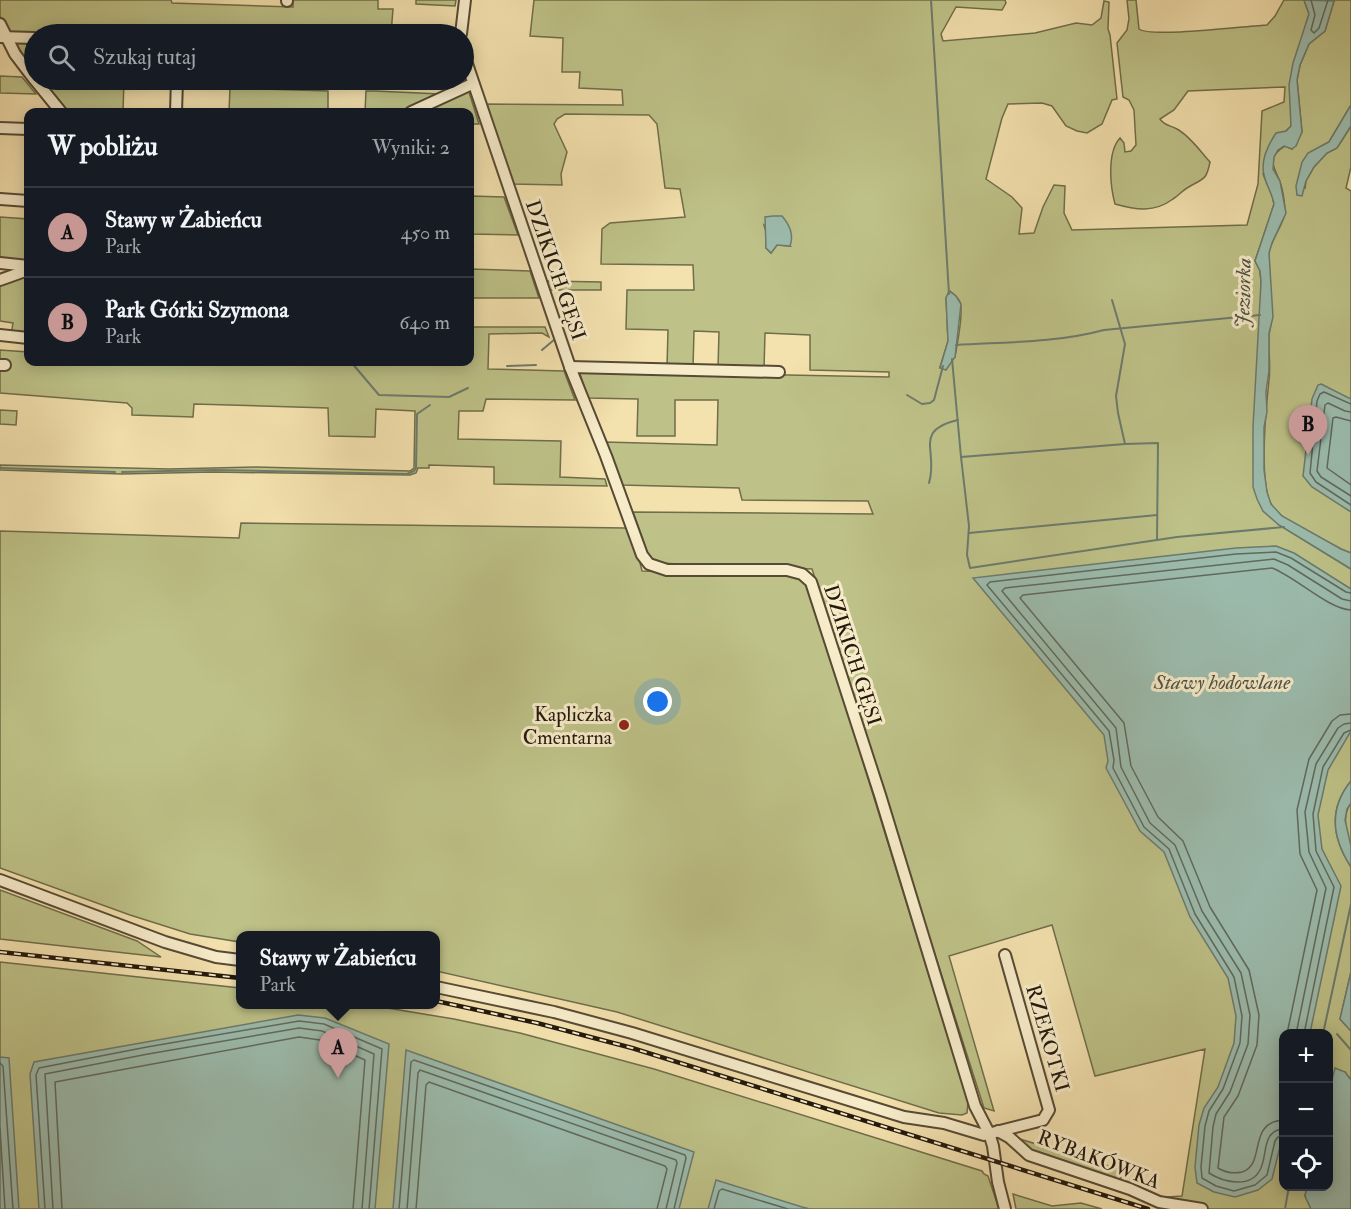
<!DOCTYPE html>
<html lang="pl">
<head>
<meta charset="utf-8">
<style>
	:root { --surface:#171b24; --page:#242831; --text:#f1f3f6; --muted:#9ea1a6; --line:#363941; --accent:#c59692 }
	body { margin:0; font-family:"IM FELL Double Pica",serif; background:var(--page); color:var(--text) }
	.controls { position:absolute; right:18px; bottom:18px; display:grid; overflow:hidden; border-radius:12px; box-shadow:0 3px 15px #0003 }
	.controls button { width:54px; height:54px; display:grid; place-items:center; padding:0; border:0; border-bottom:2px solid var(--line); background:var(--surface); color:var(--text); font:30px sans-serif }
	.you { position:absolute; left:658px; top:702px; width:21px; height:21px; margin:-15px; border:4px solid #fff; border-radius:50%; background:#1a73e8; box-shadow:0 0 0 9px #1a73e833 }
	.badge { display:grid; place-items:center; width:39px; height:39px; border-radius:50%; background:var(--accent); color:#111; font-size:20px; font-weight:700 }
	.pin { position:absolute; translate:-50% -50px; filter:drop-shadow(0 2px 3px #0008) }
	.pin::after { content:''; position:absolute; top:32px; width:21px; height:18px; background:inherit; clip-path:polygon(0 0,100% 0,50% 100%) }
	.popup { position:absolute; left:236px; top:931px; width:204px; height:78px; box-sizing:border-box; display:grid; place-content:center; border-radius:12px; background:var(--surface); filter:drop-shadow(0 2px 4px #0005); font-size:20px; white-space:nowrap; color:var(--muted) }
	.popup b { font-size:22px; color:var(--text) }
	.popup::after { content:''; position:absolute; left:50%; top:100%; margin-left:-12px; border:12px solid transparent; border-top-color:var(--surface) }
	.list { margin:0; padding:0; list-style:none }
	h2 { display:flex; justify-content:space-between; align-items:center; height:78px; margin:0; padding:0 24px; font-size:26px }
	h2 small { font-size:20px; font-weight:400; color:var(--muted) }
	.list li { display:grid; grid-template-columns:39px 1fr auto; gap:18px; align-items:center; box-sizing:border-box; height:90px; padding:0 24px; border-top:2px solid var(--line) }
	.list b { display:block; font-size:22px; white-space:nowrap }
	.list p { margin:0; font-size:20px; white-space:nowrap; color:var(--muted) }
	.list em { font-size:20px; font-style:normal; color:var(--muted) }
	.icon { flex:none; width:33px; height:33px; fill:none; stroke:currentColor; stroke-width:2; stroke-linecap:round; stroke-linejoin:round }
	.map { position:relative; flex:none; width:1351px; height:1209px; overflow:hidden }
	.search { position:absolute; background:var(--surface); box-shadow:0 3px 15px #0003; left:24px; top:24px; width:450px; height:66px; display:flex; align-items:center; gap:15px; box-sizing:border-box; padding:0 21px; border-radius:33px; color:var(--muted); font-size:22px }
	.panel { position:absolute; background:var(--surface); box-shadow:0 3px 15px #0003; left:24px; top:108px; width:450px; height:258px; border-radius:12px }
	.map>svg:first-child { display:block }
	.green { fill:#bec288; stroke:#706d4a; stroke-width:1.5; fill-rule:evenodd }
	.water { fill:#9cbdaf; stroke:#6c7b6e; stroke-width:1.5 }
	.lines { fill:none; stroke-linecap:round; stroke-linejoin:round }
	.shore { stroke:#606a5e; stroke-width:1.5 }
	.stream { stroke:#6c7b6e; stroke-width:2 }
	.minor-casing { stroke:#574a34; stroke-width:14 }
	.minor { stroke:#f7ecca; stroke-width:10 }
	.rail-casing { stroke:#23180c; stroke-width:4.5 }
	.rail { stroke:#f7ecca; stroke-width:2; stroke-dasharray:7; stroke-linecap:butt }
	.poi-dot { fill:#8f2418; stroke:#f7ecca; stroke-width:2 }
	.labels { text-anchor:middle; stroke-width:6; stroke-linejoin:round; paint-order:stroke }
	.street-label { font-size:20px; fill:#23180c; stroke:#f7ecca }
	.poi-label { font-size:20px; fill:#23180c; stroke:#f7ecca; text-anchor:end }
	.water-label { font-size:21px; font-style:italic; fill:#4d5245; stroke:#f7ecca }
</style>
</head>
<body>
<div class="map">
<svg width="1351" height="1209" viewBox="0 0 1351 1209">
	<rect width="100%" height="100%" fill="#f3e1ae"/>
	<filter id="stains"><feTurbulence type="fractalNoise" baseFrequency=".00333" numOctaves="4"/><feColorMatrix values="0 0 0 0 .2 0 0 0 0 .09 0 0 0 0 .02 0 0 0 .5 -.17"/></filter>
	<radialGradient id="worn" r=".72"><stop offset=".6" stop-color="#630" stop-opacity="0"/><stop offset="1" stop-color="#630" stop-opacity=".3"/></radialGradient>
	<g class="green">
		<polygon points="0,0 171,0 172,3 293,7 293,0 378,0 378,9 393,9 391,34 8,35 0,16"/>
		<polygon points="416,0 456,0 455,6 416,4"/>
		<path d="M 534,0 L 1005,0 L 1006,3 L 1002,10 L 956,7 L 941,34 L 943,41 L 1035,33 L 1076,23 L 1092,25 L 1101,18 L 1104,1 L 1109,2 L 1108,29 L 1110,35 L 1117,99 L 1112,100 L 1102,124 L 1087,133 L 1077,131 L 1066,126 L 1052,106 L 1042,103 L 1008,104 L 1002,118 L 986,179 L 1012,197 L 1022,208 L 1019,234 L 1034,233 L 1043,207 L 1054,185 L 1065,186 L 1064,213 L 1072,230 L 1247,225 L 1258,184 L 1262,111 L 1284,102 L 1285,87 L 1188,91 L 1174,110 L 1160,119 C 1165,126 1170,125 1177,129 C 1190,136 1200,151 1210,162 C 1206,182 1203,178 1187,188 C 1182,191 1178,196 1173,199 C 1154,213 1136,210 1115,204 C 1110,186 1107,152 1120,138 L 1124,143 L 1125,152 L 1131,151 L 1136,145 L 1134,110 L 1129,100 L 1123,97 L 1117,43 L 1127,30 L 1129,19 L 1127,0 L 1136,0 L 1139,29 C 1151,38 1246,26 1267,25 L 1275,16 L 1284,0 L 1304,0 L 1309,14 L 1304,31 L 1291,126 L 1286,131 L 1263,174 L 1272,194 L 1274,204 L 1255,261 L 1260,271 L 1261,282 L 1263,511 L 1279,525 L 1351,569 L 1351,781 C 1328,809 1332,838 1351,867 L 1351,972 L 1340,1019 L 1351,1031 L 1351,1080 L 1345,1072 L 1332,1077 L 1329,1091 L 1328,1034 L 1284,1034 L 1284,1186 L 1307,1187 L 1305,1196 L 1311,1209 L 1176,1209 L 1168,1197 L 1182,1196 L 1205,1049 L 1095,1076 L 1052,925 L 949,956 L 994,1111 L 984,1108 L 812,569 L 656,563 L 649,557 L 633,512 L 873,514 L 868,501 L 742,500 L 739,488 L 621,485 L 605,442 L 717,445 L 718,400 L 675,400 L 675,436 L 637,436 L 638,399 L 588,398 L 579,371 L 889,377 L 889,372 L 810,370 L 810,335 L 765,333 L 764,369 L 718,368 L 719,332 L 694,331 L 693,368 L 667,367 L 668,330 L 626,329 L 627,290 L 694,290 L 693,265 L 601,264 L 602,229 L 610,223 L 685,217 L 680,189 L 665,188 L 657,124 L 649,115 L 565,114 L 557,119 L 554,124 L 567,152 L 561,174 L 562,185 L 512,184 L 487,104 L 623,105 L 622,90 L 579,88 L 580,72 L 562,72 L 563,38 L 530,36 ZM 764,225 L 790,246 L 777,245 L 771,253 L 766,248 L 767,235 ZM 950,291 C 954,294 958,297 960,302 C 964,312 957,345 955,357 L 940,367 L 948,341 L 946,298 Z"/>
		<path d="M 1319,0 L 1351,0 L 1351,105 L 1329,142 L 1309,153 L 1305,189 L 1306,181 L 1314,167 L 1327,153 L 1337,148 L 1351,126 L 1351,167 L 1346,188 L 1351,191 L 1351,553 L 1341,549 C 1322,538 1279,522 1270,502 C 1259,476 1266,408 1269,380 C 1271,365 1268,350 1269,335 C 1270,327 1273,320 1272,312 C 1271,294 1267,273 1269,253 C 1270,241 1286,220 1285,212 C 1285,205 1283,191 1281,185 C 1277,170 1263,159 1285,146 L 1292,149 L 1302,132 L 1297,80 L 1300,65 L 1309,44 L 1325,31 L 1334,1 Z"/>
		<polygon points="14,40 34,41 34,74"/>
		<polygon points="0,76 22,77 36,94 0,93"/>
		<polygon points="464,79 465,84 451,89 180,82 181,80"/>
		<polygon points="39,80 172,80 172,82 124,80 123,112 65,112"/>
		<polygon points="230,88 328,91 328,112 229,112"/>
		<polygon points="468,89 479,124 470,124 470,112 417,112"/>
		<polygon points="366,91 375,91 441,94 402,112 365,112"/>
		<polygon points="470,196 504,197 518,235 470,234"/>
		<polygon points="0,217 28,219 28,263 0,260"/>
		<polygon points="470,269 530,271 539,298 470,298"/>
		<polygon points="28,275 28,336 11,335 13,323 0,321 0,284"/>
		<polygon points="547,281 601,282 601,290 549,290"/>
		<polygon points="470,327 545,327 549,337 542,333 489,334 488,369 564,371 575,400 486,399 483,411 459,411 458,439 561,441 560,477 605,479 607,486 494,484 494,467 429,465 429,468 418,468 416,473 410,475 213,472 122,474 0,470 0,465 169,469 256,467 410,471 414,468 415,411 376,409 375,437 329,436 328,408 194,404 193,417 132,415 132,408 127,403 0,393 0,350 28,352 28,362 470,362"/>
		<polygon points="0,410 17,411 16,425 0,424"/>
		<polygon points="241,523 626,528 636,546 642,571 789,575 798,576 808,584 968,1102 967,1113 962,1115 939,1113 617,1012 436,971 436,936 240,936 240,942 190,934 130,915 0,868 0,531 239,538"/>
		<path d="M 1351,803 L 1351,846 C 1346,833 1342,815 1351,803 Z"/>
		<polygon points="0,890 137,941 161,957 0,939"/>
		<polygon points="0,962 240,988 240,1004 369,1005 454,1019 520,1033 654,1069 982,1171 984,1174 988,1176 999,1209 0,1209"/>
		<polygon points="1013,1137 1119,1169 1121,1180 1026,1149"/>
		<polygon points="1013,1194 1052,1206 1081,1203 1102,1209 1016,1209"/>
	</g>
	<g class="water">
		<path d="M 1304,0 L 1334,1 L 1325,31 L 1309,44 L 1300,65 L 1297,80 L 1302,132 L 1296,146 L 1292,149 L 1284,146 L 1278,150 L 1274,157 L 1273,169 L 1280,181 L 1286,213 L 1272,243 L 1269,253 L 1273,317 L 1269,333 L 1269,371 L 1266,392 L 1267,412 L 1264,427 L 1264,470 L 1267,492 L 1271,504 L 1282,516 L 1341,549 L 1351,553 L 1351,569 L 1279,525 L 1263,511 L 1257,499 L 1253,487 L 1253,427 L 1261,282 L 1260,271 L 1255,261 L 1274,204 C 1272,193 1266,185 1264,175 C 1260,160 1268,145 1276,133 L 1286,131 L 1291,126 L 1289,85 L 1293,63 L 1309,14 Z"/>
		<polygon points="1351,105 1351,126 1337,148 1327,153 1314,167 1306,181 1302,196 1297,195 1296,186 1302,162 1308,153 1329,142"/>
		<path d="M 773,216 L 782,216 C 789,224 794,235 790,246 L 777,245 L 771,253 L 766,248 L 765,217 Z"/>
		<polygon points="949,291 956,296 961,304 955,357 946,370 940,368 948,341 946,298"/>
		<polygon points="1321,384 1351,399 1351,512 1312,487 1303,476 1312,399 1318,385"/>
		<polygon points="1276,546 1294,553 1351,589 1351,731 1328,770 1318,815 1322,849 1341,886 1310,1033 1284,1034 1283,1135 1272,1179 1258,1190 1235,1197 1214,1192 1197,1183 1195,1167 1199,1125 1204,1108 1218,1087 1234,1043 1236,1016 1228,978 1190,917 1164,852 1140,831 1106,768 1108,761 1104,735 973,578 1236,548"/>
		<path d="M 1351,781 L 1351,803 L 1347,809 L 1345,820 L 1351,846 L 1351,867 C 1332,838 1328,809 1351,781 Z"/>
		<polygon points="1351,972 1351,1031 1340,1019"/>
		<polygon points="298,1015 325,1018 389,1044 375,1209 39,1209 30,1074 34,1062"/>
		<polygon points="406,1050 694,1152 679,1209 393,1209"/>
		<polygon points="0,1057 9,1058 19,1209 0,1209"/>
		<polygon points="1335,1068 1345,1072 1351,1080 1351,1209 1311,1209 1305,1196 1307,1187 1328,1186 1329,1091"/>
		<polygon points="716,1180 802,1207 810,1209 708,1209"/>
	</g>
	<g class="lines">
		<g class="shore">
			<polyline points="1311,0 1315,15 1311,30 1314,33 1319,28 1328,0"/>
			<polyline points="1351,404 1324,392 1320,394 1317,401 1310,473 1316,482 1351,505"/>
			<polyline points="1351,412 1345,411 1328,403 1325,405 1317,471 1321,477 1351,496"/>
			<polyline points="1351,421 1336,417 1333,418 1327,468 1351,485"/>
			<polyline points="1287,1034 1317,890 1300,854 1297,810 1309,759 1332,721 1340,715 1351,714"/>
			<polyline points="1296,1034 1326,888 1309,852 1305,812 1316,764 1338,728 1344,724 1351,723"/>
			<polyline points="1304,1034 1334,887 1316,851 1313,814 1323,767 1344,733 1351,730"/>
			<polyline points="0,1063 3,1066 13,1209"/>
			<path d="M 1284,1120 C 1246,1122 1267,1164 1242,1172 C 1233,1174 1226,1173 1218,1168 L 1224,1117 L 1238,1096 L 1257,1045 L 1259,1015 L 1249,970 L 1210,907 L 1183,841 L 1158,817 L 1131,766 L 1124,723 L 1020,598 L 1023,595 L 1272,568 C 1296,577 1328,609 1351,610"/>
			<polyline points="0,1128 5,1209"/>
			<path d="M 1284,1129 C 1261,1130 1268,1156 1260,1170 C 1250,1189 1223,1182 1209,1173 L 1213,1127 L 1216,1114 L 1230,1092 L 1248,1044 L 1250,1015 L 1241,973 L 1202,911 L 1175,845 L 1150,823 L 1121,767 L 1116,728 L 1002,591 L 1005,588 L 1274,559 L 1288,565 L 1342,599 L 1351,601"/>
			<polyline points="1284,1137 1278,1137 1275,1141 1267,1175 1255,1185 1234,1191 1216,1186 1202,1178 1201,1167 1205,1126 1209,1111 1223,1089 1240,1043 1242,1016 1234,977 1195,914 1169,849 1144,827 1113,768 1114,760 1109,731 987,585 990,582 1236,554 1276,552 1291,558 1346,592 1351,593"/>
			<polyline points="45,1209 36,1075 39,1068 147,1047 299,1021 324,1024 382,1049 369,1209"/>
			<polyline points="53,1209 45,1074 148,1054 299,1028 322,1031 374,1054 362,1209"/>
			<polyline points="62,1209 55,1082 299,1037 320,1040 365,1060 353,1209"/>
			<polyline points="399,1209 411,1062 414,1060 685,1155 686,1158 674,1209"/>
			<polyline points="407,1209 418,1073 420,1070 676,1160 677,1163 666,1209"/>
			<polyline points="416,1209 426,1085 429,1082 665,1166 667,1169 657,1209"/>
			<polyline points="714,1209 719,1191 722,1189 788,1209"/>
		</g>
		<g class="stream">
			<polyline points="931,0 949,294"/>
			<polyline points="1112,300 1125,344 1116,396 1118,413 1125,444 1158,443 1157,540"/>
			<path d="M 956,345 C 1004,342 1056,343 1104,330 L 1260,315"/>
			<polyline points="542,350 555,339"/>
			<polyline points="952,359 961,457 1125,444"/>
			<polyline points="351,362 379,395 449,397 468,388"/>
			<polyline points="507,366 536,365"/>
			<polyline points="907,395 922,404 930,403 934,400 943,366"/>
			<polyline points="961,457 969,526 967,555 970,568 1177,537 1284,527"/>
			<polyline points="0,468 115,472"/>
			<polyline points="122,472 215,470 407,474 414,471 416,468 417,414 430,405"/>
			<path d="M 929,483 C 939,451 912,431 958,420"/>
			<polyline points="969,533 1157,515"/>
			<polyline points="1323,1034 1351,904"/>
			<polyline points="1337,1034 1351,1050"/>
			<polyline points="1285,1209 1289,1186"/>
		</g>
		<g class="minor-casing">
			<g id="minor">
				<polyline points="287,1 287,0"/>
				<polyline points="0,24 15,54 34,79"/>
				<polyline points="461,34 465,0"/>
				<polyline points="0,37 34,38"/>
				<polyline points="464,55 570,367 606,456 642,555 649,564 667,570 787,570 802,574 811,582 880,795 975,1106 989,1133 993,1146 998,1182 1005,1209"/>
				<polyline points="35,80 61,112"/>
				<polyline points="176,112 177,80"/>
				<polyline points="411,112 472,84"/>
				<polyline points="0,128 28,129"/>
				<polyline points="0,199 28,201"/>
				<polyline points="0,263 28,266"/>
				<polyline points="0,280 28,270"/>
				<polyline points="0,335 28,338"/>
				<polyline points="0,365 5,365"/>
				<polyline points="570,367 779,372"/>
				<polyline points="0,880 165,942 216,957 240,960"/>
				<polyline points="436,987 554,1012 632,1033 904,1117 944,1123 984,1135 1043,1120 1049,1110 1005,955"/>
				<polyline points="998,1131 1009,1137 1029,1155 1130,1189 1159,1202 1202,1209"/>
			</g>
		</g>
		<use href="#minor" class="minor"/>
		<g class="rail-casing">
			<g id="rail">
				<polyline points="0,952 240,978"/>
				<polyline points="436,1001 537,1023 632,1048 1148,1209"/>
			</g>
		</g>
		<use href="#rail" class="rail"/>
	</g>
	<circle class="poi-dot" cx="624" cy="725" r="6"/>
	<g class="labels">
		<g class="street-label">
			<text transform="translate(556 270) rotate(71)" y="7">DZIKICH GĘSI</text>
			<text transform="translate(853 655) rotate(72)" y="7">DZIKICH GĘSI</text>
			<text transform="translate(1048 1038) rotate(74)" y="7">RZEKOTKI</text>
			<text transform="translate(1099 1159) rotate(21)" y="7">RYBAKÓWKA</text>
		</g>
		<g class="poi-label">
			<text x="612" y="721">Kapliczka<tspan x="612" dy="23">Cmentarna</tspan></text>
		</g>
		<g class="water-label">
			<text transform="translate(1243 293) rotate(-89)" y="7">Jeziorka</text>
			<text x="1222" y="689">Stawy hodowlane</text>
		</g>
	</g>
	<rect width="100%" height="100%" filter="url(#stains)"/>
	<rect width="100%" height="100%" fill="url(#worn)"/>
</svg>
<div class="controls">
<button>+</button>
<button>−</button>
<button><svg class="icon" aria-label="locate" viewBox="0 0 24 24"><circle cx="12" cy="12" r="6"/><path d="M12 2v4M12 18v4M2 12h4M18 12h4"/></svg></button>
</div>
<div class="you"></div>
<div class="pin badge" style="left:338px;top:1078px">A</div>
<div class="popup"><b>Stawy w Żabieńcu</b>Park</div>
<div class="pin badge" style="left:1308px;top:455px">B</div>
<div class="search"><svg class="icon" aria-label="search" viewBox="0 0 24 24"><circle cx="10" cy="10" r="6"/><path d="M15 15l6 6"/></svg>Szukaj tutaj</div>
<section class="panel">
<h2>W pobliżu<small>Wyniki: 2</small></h2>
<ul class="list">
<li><span class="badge">A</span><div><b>Stawy w Żabieńcu</b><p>Park</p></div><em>450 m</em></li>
<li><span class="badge">B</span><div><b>Park Górki Szymona</b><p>Park</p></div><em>640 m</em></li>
</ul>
</section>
</div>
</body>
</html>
